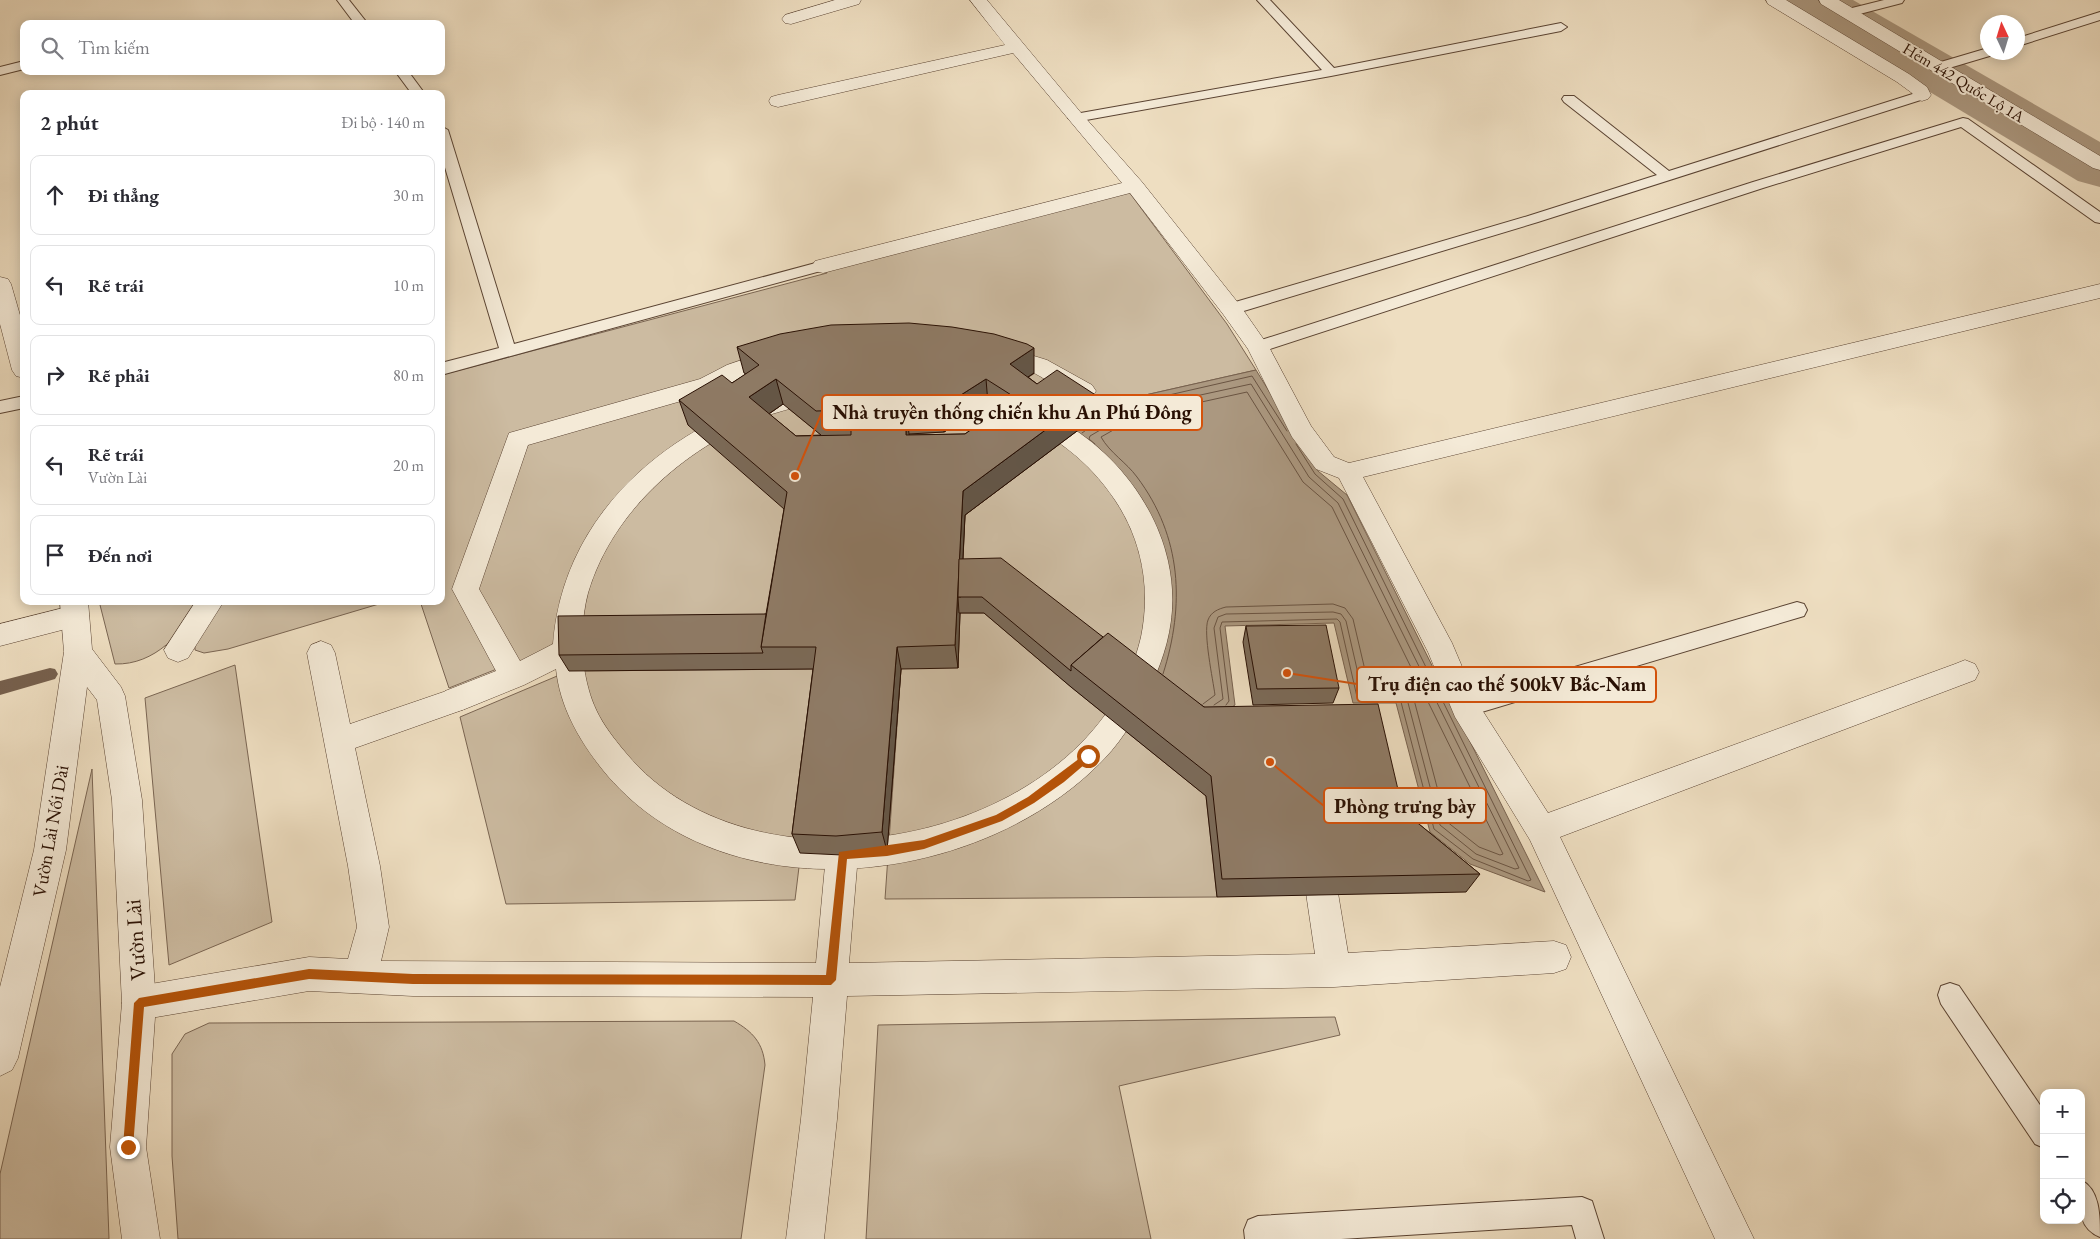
<!DOCTYPE html>
<html lang="vi">
<head>
<meta charset="utf-8">
<style>
	:root { --surface:#fff; --page:#f2f2f3; --text:#2b2b33; --muted:#7c7c81; --line:#e1e1e2 }
	body { margin:0; font-family:"EB Garamond",serif; background:var(--page); color:var(--text) }
	.controls { position:absolute; right:15px; bottom:15px; display:grid; overflow:hidden; border-radius:10px; box-shadow:0 2px 12px #0003 }
	.controls button { width:45px; height:45px; display:grid; place-items:center; padding:0; border:0; border-bottom:1px solid var(--line); background:var(--surface); color:var(--text); font:25px sans-serif }
	.compass { position:absolute; left:1980px; top:15px; width:45px; height:45px; border-radius:50%; background:var(--surface); box-shadow:0 2px 12px #0003; rotate:356deg }
	.stop { position:absolute; width:15px; height:15px; margin:-11px; border:4px solid #b45309; border-radius:50%; background:#fff }
	.stop.end { background:#b45309; border-color:#fff; box-shadow:0 1px 5px #0008 }
	.list { margin:0; padding:0; list-style:none }
	h2 { display:flex; justify-content:space-between; align-items:center; height:65px; margin:0; padding:0 20px; font-size:21px }
	h2 small { font-size:16px; font-weight:400; color:var(--muted) }
	.list li { display:grid; grid-template-columns:32px 1fr auto; gap:15px; align-items:center; box-sizing:border-box; height:80px; margin:0 10px 10px; padding:0 10px; border:1px solid var(--line); border-radius:10px }
	.list b { display:block; font-size:19px; white-space:nowrap }
	.list p { margin:0; font-size:16px; white-space:nowrap; color:var(--muted) }
	.list em { font-size:16px; font-style:normal; color:var(--muted) }
	.icon { flex:none; width:28px; height:28px; fill:none; stroke:currentColor; stroke-width:2; stroke-linecap:round; stroke-linejoin:round }
	.map { position:relative; flex:none; width:2100px; height:1239px; overflow:hidden }
	.search { position:absolute; background:var(--surface); box-shadow:0 2px 12px #0003; left:20px; top:20px; width:425px; height:55px; display:flex; align-items:center; gap:12px; box-sizing:border-box; padding:0 18px; border-radius:10px; color:var(--muted); font-size:19px }
	.panel { position:absolute; background:var(--surface); box-shadow:0 2px 12px #0003; left:20px; top:90px; width:425px; height:515px; border-radius:10px }
	.map>svg:first-child { display:block }
	.green { fill:#ccbba1; stroke:#7a6552 }
	.water { fill:#ab9880; stroke:#77614e }
	.lines { fill:none; stroke-linecap:round; stroke-linejoin:round }
	.shore { stroke:#6a5442; stroke-width:1 }
	.stream { fill:#77614e; fill-rule:evenodd }
	.river { fill:#ab9880; fill-rule:evenodd }
	.service-casing { stroke:#5a4332; stroke-width:2 }
	.pedestrian-casing { stroke:#5a4332; stroke-width:1 }
	.minor-casing { stroke:#5a4332; stroke-width:1 }
	.tertiary-casing { stroke:#5a4332; stroke-width:1 }
	.service { fill:#f4ead7; fill-rule:evenodd }
	.pedestrian { fill:#f4ead7; fill-rule:evenodd }
	.minor { fill:#f4ead7; fill-rule:evenodd }
	.tertiary { fill:#f4ead7; fill-rule:evenodd }
	.wall { fill:#7b6a58; stroke:#280f03; fill-rule:evenodd }
	.shaded-wall { fill:#645647; stroke:#280f03 }
	.building { fill:#8f7b66; stroke:#280f03; fill-rule:evenodd }
	.route { fill:#b45309 }
	.labels { text-anchor:middle; stroke-width:4; stroke-linejoin:round; paint-order:stroke }
	.far-street-label { font-size:16px; fill:#280f03; stroke:#f4ead7 }
	.street-label { font-size:19px; fill:#280f03; stroke:#f4ead7 }
	.near-street-label { font-size:22px; fill:#280f03; stroke:#f4ead7 }
	.leader { fill:none; stroke:#d5520b; stroke-width:2 }
	.callout-dot { fill:#d5520b; stroke:#f4ead7; stroke-width:2 }
	.callout { fill:#f4ead7; stroke:#d5520b; stroke-width:2 }
	.callout-label { font-size:20px; text-anchor:middle; font-weight:bold; fill:#280f03 }
</style>
</head>
<body>
<div class="map">
<svg width="2100" height="1239" viewBox="0 0 2100 1239">
	<rect width="100%" height="100%" fill="#eedec1"/>
	<filter id="stains"><feTurbulence type="fractalNoise" baseFrequency=".004" numOctaves="4"/><feColorMatrix values="0 0 0 0 .2 0 0 0 0 .09 0 0 0 0 .02 0 0 0 .5 -.17"/></filter>
	<radialGradient id="worn" r=".72"><stop offset=".6" stop-color="#630" stop-opacity="0"/><stop offset="1" stop-color="#630" stop-opacity=".3"/></radialGradient>
	<g class="green">
		<polygon points="1129,192 1227,324 1256,370 1132,398 1093,419 1010,389 1043,368 744,373 740,408 794,517 775,630 567,650 507,665 449,688 420,601 441,601 441,375 827,273 826,270"/>
		<polygon points="783,404 822,436 856,435 856,460 757,422"/>
		<polygon points="988,404 1016,423 909,459 909,434 944,432"/>
		<polygon points="1068,437 1088,452 1154,553 1140,682 961,576 965,515"/>
		<path d="M 99,601 L 201,601 C 183,633 155,665 115,664 Z"/>
		<polygon points="220,601 389,601 228,649 204,653 195,650 195,644"/>
		<polygon points="959,613 984,613 1071,687 1206,796 1217,897 885,899 901,669"/>
		<polygon points="235,665 272,922 169,965 145,698"/>
		<polygon points="823,669 795,900 506,904 460,717 569,671"/>
		<polygon points="92,769 109,1239 0,1239 0,1174"/>
		<polygon points="1335,1017 1340,1035 1119,1086 1151,1239 866,1239 878,1025"/>
		<path d="M 734,1021 C 753,1032 763,1043 765,1065 L 741,1239 L 178,1239 L 172,1156 L 172,1054 L 185,1034 L 209,1023 Z"/>
	</g>
	<polygon class="water" points="1256,370 1318,471 1347,495 1545,892 1470,864 1430,832 1396,703 1353,703 1334,623 1225,626 1235,705 1200,728 1140,682 1151,653 1146,530 1068,437 1093,419 1132,398"/>
	<g class="lines">
		<g class="shore">
			<polyline points="1082,433 1096,423 1134,403 1252,376 1287,431"/>
			<path d="M 1095,444 L 1089,439 L 1090,436 L 1136,409 L 1251,384 L 1309,477 L 1338,503 L 1519,868 L 1515,869 L 1476,854 L 1440,825 L 1407,699 C 1395,687 1378,693 1362,691 L 1346,621 L 1341,614 L 1333,612 L 1226,614 L 1218,617 L 1214,628 L 1223,699 L 1214,705"/>
			<path d="M 1163,674 C 1185,605 1182,537 1137,477 C 1126,462 1110,453 1101,437 L 1138,416 L 1247,392 L 1303,482 L 1332,507 L 1503,854 L 1500,855 L 1479,847 L 1446,821 L 1413,696 C 1402,680 1385,686 1368,683 L 1353,619 L 1345,608 L 1333,604 L 1226,607 C 1218,609 1211,612 1208,620 C 1203,633 1213,680 1215,695 L 1203,704"/>
			<polyline points="1226,705 1229,701 1220,628 1222,622 1337,619 1340,622 1357,697 1396,698 1401,702 1434,829 1473,859 1528,881 1531,880 1343,499 1315,474 1296,444"/>
		</g>
		<polygon class="stream" points="50,668 55,669 58,674 55,679 0,695 0,681"/>
		<polygon class="river" points="1787,0 1853,0 2100,142 2100,187 2078,181 1795,11"/>
		<g class="service-casing">
			<g id="service">
				<polygon points="337,0 349,0 368,24 355,24"/>
				<polygon points="1257,0 1270,0 1334,68 1561,23 1567,27 1561,31 1331,76 1075,122 1068,118 1075,114 1322,70"/>
				<polygon points="1884,0 1904,0 1902,3 1848,17 1842,13 1844,10"/>
				<polygon points="2100,12 2100,20 2018,46 2018,38"/>
				<polygon points="1988,48 1988,52 1994,52 1993,55 1939,71 1933,67 1934,64"/>
				<polygon points="24,61 24,69 0,75 0,67"/>
				<polygon points="395,71 408,71 425,94 412,94"/>
				<polygon points="1922,91 1927,92 1929,95 1927,98 1538,222 1237,313 1231,314 1225,313 1223,309 1225,305 1528,216 1657,175 1564,102 1562,99 1564,96 1574,96 1669,171"/>
				<polygon points="1963,118 1968,119 2100,212 2100,223 2095,222 1961,127 1763,188 1264,351 1258,353 1252,351 1250,347 1252,343 1753,182"/>
				<polygon points="441,126 448,130 514,344 823,261 828,263 831,266 828,269 441,375 441,363 499,348 441,154"/>
				<polygon points="24,396 24,408 0,413 0,401"/>
				<polygon points="1797,602 1804,604 1807,610 1804,616 1465,717 1458,714 1454,708 1458,702 1465,699"/>
				<polygon points="1950,983 1959,986 2044,1111 2044,1148 2035,1144 1941,1004 1938,995 1941,986"/>
				<path d="M 2081,1180 C 2100,1190 2100,1215 2100,1237 C 2075,1227 2081,1203 2081,1180 Z"/>
				<polygon points="1582,1197 1592,1201 1604,1239 1576,1239 1572,1225 1341,1239 1245,1239 1244,1230 1248,1220 1258,1216"/>
			</g>
		</g>
		<g class="pedestrian-casing">
			<g id="pedestrian">
				<path d="M 998,345 L 1047,360 L 1092,385 L 1096,391 L 1092,397 C 1072,403 1050,380 1032,372 C 1019,366 1004,363 990,358 L 987,353 L 990,348 Z"/>
				<path d="M 777,348 L 785,351 L 788,356 L 785,361 L 743,377 L 716,391 L 528,445 L 479,589 L 520,661 L 553,644 C 565,482 726,384 877,379 C 941,377 1003,392 1060,421 C 1112,449 1155,503 1168,561 C 1178,607 1170,644 1151,686 C 1139,712 1124,738 1105,758 C 982,888 722,919 602,769 C 579,740 560,707 556,669 L 524,685 L 465,709 L 455,712 L 445,709 L 441,700 L 445,691 L 496,671 L 452,589 L 509,433 L 700,379 L 727,365 ZM 877,395 C 970,396 1060,418 1115,500 C 1142,540 1151,589 1141,637 C 1094,840 757,912 626,753 C 599,721 589,703 583,661 L 592,658 L 596,650 L 592,642 L 581,638 C 583,624 584,607 588,593 C 613,508 691,443 772,414 C 806,403 842,398 877,395 Z"/>
				<polygon points="196,601 224,601 188,658 178,662 168,658 164,650"/>
			</g>
		</g>
		<g class="minor-casing">
			<g id="minor">
				<polygon points="835,0 861,0 859,4 791,24 785,23 782,19 785,15"/>
				<polygon points="970,0 987,0 1082,114 1142,182 1239,304 1269,347 1311,426 1334,457 1349,463 2100,284 2100,298 1363,477 1452,643 1477,702 1548,813 1955,664 1965,660 1975,664 1979,672 1975,680 1560,837 1754,1239 1715,1239 1530,840 1455,717 1428,652 1339,478 1316,469 1292,437 1248,349 1223,314 1130,193 823,273 815,271 812,266 815,261 1122,183 1013,53 778,107 771,105 769,101 771,97 778,95 1005,45"/>
				<polygon points="1766,0 1786,0 1909,74 1927,87 1931,95 1928,99 1922,101 1916,99 1912,93 1897,82 1768,4"/>
				<polygon points="1819,0 1839,0 2100,156 2100,170 2093,168 1821,4"/>
				<polygon points="75,605 85,608 89,616 85,624 0,646 0,624"/>
				<polygon points="321,641 331,645 335,653 350,724 455,688 465,691 469,700 465,709 355,748 380,866 389,927 381,961 816,963 826,855 831,845 842,840 853,845 858,855 849,963 1315,954 1306,893 1311,882 1322,878 1333,882 1338,893 1348,953 1554,941 1566,945 1571,957 1566,969 1554,973 1334,987 847,996 837,1119 824,1239 786,1239 801,1119 813,997 413,996 309,991 139,1020 127,1015 122,1003 127,991 139,986 309,957 348,959 357,927 348,866 307,653 311,645"/>
			</g>
		</g>
		<g class="tertiary-casing">
			<g id="tertiary">
				<polygon points="0,277 8,279 11,284 24,329 24,378 16,376 12,370 0,324"/>
				<polygon points="60,601 88,601 92,649 121,687 125,696 142,800 156,1003 146,1147 160,1239 122,1239 110,1147 122,1003 112,800 97,700 87,687 66,850 18,1058 12,1070 0,1076 0,987 34,850 64,652"/>
			</g>
		</g>
		<use href="#service" class="service"/>
		<use href="#pedestrian" class="pedestrian"/>
		<use href="#minor" class="minor"/>
		<use href="#tertiary" class="tertiary"/>
	</g>
	<g class="wall">
		<path d="M 737,347 L 1034,373 L 1028,377 L 1037,384 L 1093,419 L 965,515 L 963,559 L 1103,637 L 1204,707 L 1403,811 L 1480,874 L 1466,892 L 1217,897 L 1206,796 L 1071,687 L 984,613 L 960,613 L 958,668 L 901,669 L 887,851 L 842,855 L 800,853 L 792,834 L 813,669 L 569,671 L 559,655 L 766,614 L 784,509 L 688,425 L 679,400 L 732,383 L 746,374 L 744,373 ZM 783,404 L 821,435 L 796,436 L 769,414 ZM 988,404 L 998,411 L 965,434 L 909,435 L 909,434 L 944,432 Z"/>
		<polygon points="1246,626 1339,688 1333,703 1253,705 1243,642"/>
	</g>
	<g class="shaded-wall">
		<polygon points="1034,348 1034,373 1010,389 1010,364"/>
		<polygon points="776,379 783,404 757,422 749,397"/>
		<polygon points="986,379 988,404 944,432 942,407"/>
		<polygon points="1094,394 1093,419 965,515 961,597 958,597 959,613 960,613 958,668 955,645 963,491"/>
		<polygon points="906,409 909,434 909,459 906,435"/>
		<polygon points="897,647 901,669 887,851 882,832"/>
	</g>
	<g class="building">
		<path d="M 909,323 L 952,327 L 994,334 L 1027,344 L 1034,348 L 1010,364 L 1037,384 L 1057,370 L 1094,394 L 963,491 L 955,645 L 897,647 L 882,832 L 836,836 L 792,834 L 816,647 L 761,647 L 787,492 L 679,400 L 722,375 L 732,383 L 759,365 L 737,347 L 780,334 L 831,325 ZM 776,379 L 816,411 L 851,410 L 851,435 L 796,436 L 749,397 ZM 986,379 L 1016,398 L 965,434 L 906,435 L 906,409 L 942,407 Z"/>
		<polygon points="1001,558 1103,637 1071,665 1071,671 982,597 958,597 959,559"/>
		<polygon points="766,614 761,647 763,653 559,655 558,616"/>
		<polygon points="1326,625 1339,688 1257,689 1246,626"/>
		<polygon points="1108,633 1204,707 1378,704 1403,811 1480,874 1222,879 1211,776 1071,665"/>
	</g>
	<polygon class="route" points="1088,752 1092,756 1091,759 1064,782 1034,803 1002,821 924,849 887,856 847,859 836,980 831,985 413,984 309,979 144,1007 133,1147 132,1151 128,1152 124,1151 123,1147 134,1003 139,998 309,969 413,974 826,975 839,852 924,840 996,815 1028,797"/>
	<g class="labels">
		<g class="far-street-label">
			<text transform="translate(1964 82) rotate(31)" y="6">Hẻm 442 Quốc Lộ 1A</text>
		</g>
		<g class="street-label">
			<text transform="translate(50 831) rotate(-80)" y="7">Vườn Lài Nối Dài</text>
		</g>
		<g class="near-street-label">
			<text transform="translate(135 940) rotate(-94)" y="8">Vườn Lài</text>
		</g>
	</g>
	<path class="leader" d="M795 476L822 412M1287 673L1357 684M1270 762L1324 806"/>
	<g class="callout-dot">
		<circle cx="795" cy="476" r="5"/>
		<circle cx="1287" cy="673" r="5"/>
		<circle cx="1270" cy="762" r="5"/>
	</g>
	<g class="callout">
		<rect x="822" y="395" width="380" height="35" rx="5"/>
		<rect x="1357" y="667" width="299" height="35" rx="5"/>
		<rect x="1324" y="788" width="162" height="35" rx="5"/>
	</g>
	<g class="callout-label">
		<text x="1012" y="419">Nhà truyền thống chiến khu An Phú Đông</text>
		<text x="1507" y="691">Trụ điện cao thế 500kV Bắc-Nam</text>
		<text x="1405" y="813">Phòng trưng bày</text>
	</g>
	<rect width="100%" height="100%" filter="url(#stains)"/>
	<rect width="100%" height="100%" fill="url(#worn)"/>
</svg>
<div class="controls">
<button>+</button>
<button>−</button>
<button><svg class="icon" aria-label="locate" viewBox="0 0 24 24"><circle cx="12" cy="12" r="6"/><path d="M12 2v4M12 18v4M2 12h4M18 12h4"/></svg></button>
</div>
<svg class="compass" viewBox="-18 -18 36 36"><path d="M0-13l5 13h-10z" fill="#e53935"/><path d="M0 13l5-13h-10z" fill="#7c7c81"/></svg>
<div class="stop" style="left:1088px;top:756px"></div>
<div class="stop end" style="left:128px;top:1147px"></div>
<div class="search"><svg class="icon" aria-label="search" viewBox="0 0 24 24"><circle cx="10" cy="10" r="6"/><path d="M15 15l6 6"/></svg>Tìm kiếm</div>
<section class="panel">
<h2>2 phút<small>Đi bộ · 140 m</small></h2>
<ul class="list">
<li><svg class="icon" aria-label="ahead" viewBox="0 0 24 24"><path d="M12 20V5M6 11l6-6 6 6"/></svg><div><b>Đi thẳng</b></div><em>30 m</em></li>
<li><svg class="icon" aria-label="left" viewBox="0 0 24 24"><path d="M17 20v-9H6M10 6l-5 5 5 5"/></svg><div><b>Rẽ trái</b></div><em>10 m</em></li>
<li><svg class="icon" aria-label="right" viewBox="0 0 24 24"><path d="M7 20v-9h11M14 6l5 5-5 5"/></svg><div><b>Rẽ phải</b></div><em>80 m</em></li>
<li><svg class="icon" aria-label="left" viewBox="0 0 24 24"><path d="M17 20v-9H6M10 6l-5 5 5 5"/></svg><div><b>Rẽ trái</b><p>Vườn Lài</p></div><em>20 m</em></li>
<li><svg class="icon" aria-label="arrive" viewBox="0 0 24 24"><path d="M6 21V4h12l-3 4 3 4H6"/></svg><div><b>Đến nơi</b></div></li>
</ul>
</section>
</div>
</body>
</html>
